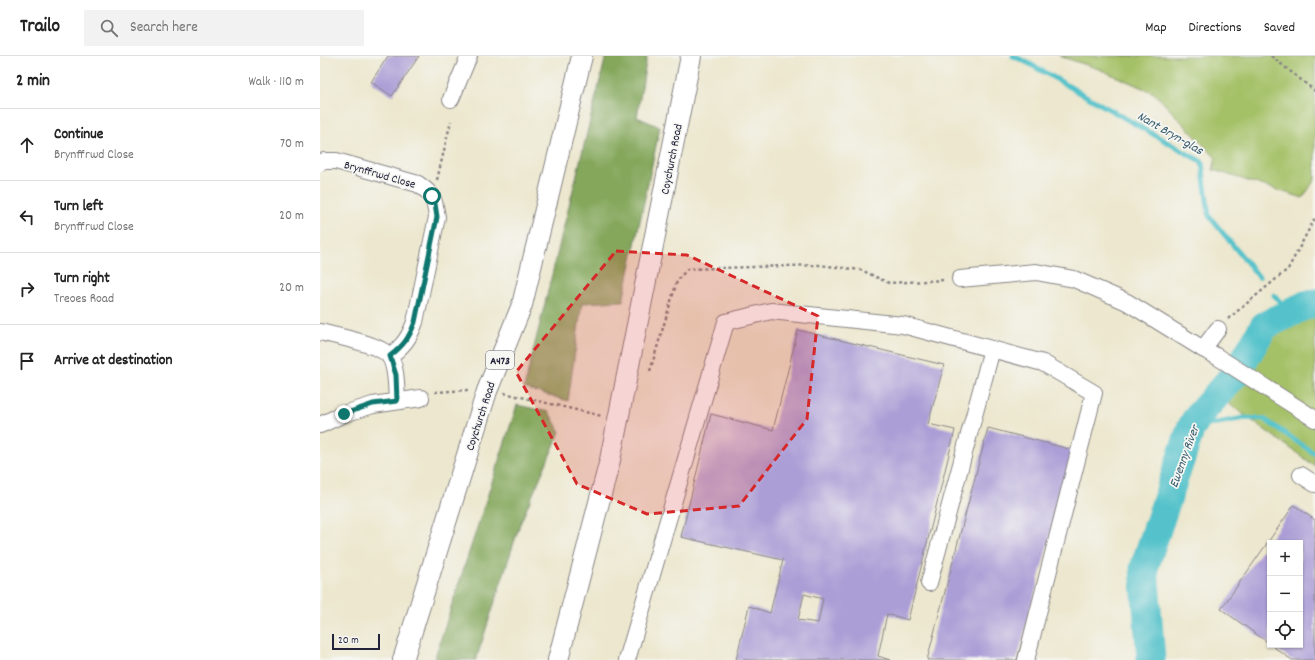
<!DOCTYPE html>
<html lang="en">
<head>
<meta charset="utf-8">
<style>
	:root { --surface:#fff; --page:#f2f2f2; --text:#222; --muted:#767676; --line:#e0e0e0 }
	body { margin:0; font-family:Dekko,sans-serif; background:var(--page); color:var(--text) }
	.controls { position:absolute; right:12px; bottom:12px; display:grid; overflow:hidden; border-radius:0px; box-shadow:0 1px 3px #0004 }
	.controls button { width:36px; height:36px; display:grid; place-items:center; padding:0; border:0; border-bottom:1px solid var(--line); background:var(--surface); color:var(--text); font:20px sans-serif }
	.scale { position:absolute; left:12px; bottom:10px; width:48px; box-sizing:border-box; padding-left:4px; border:2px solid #22223b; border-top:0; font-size:11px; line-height:14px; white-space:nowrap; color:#22223b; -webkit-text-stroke:3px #f6f6f2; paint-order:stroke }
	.stop { position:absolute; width:12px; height:12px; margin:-9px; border:3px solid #0f766e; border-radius:50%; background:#fff }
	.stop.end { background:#0f766e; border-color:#fff; box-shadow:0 1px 4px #0008 }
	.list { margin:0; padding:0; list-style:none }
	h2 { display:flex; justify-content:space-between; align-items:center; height:52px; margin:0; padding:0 16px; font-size:17px }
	h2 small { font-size:13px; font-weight:400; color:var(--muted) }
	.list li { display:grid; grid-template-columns:26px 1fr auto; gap:12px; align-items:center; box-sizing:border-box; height:72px; padding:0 16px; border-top:1px solid var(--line) }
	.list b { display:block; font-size:15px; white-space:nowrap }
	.list p { margin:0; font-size:13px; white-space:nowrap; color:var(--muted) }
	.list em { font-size:13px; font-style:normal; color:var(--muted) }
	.icon { flex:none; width:22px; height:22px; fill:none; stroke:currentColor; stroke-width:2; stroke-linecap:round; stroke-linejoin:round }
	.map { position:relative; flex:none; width:995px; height:604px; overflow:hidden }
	header { display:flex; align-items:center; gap:24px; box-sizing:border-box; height:56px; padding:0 20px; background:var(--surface); border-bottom:1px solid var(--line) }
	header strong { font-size:19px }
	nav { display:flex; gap:22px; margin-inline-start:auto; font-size:14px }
	.search { width:280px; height:36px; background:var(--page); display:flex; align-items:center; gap:10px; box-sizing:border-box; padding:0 14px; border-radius:0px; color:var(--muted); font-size:15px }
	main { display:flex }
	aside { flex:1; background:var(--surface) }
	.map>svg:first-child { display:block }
	.green { fill:#a5c167; stroke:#647251 }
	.forest { fill:#84a75c; stroke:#53644c }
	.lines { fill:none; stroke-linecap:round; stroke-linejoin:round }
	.stream { stroke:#55c2cb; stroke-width:5 }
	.river { stroke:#55c2cb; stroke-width:29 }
	.building { fill:#ab9dd6; fill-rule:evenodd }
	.minor-casing { stroke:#878484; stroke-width:18 }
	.major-casing { stroke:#878484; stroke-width:22 }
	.path { stroke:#878484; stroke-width:2.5; stroke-dasharray:3 3; stroke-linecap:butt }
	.minor { stroke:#fff; stroke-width:16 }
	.major { stroke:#fff; stroke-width:20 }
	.route { stroke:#0f766e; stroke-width:5 }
	.marked { fill:#d62828; fill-opacity:0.2; stroke:#d62828; stroke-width:3; stroke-dasharray:8 5; stroke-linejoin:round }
	.labels { text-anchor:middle; stroke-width:3.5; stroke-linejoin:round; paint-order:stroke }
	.shield { fill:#f6f6f2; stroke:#626272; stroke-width:1 }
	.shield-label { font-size:11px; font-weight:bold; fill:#22223b }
	.street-label { font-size:12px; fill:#22223b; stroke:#f6f6f2 }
	.water-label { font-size:13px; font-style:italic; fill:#345a6d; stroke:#f6f6f2 }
</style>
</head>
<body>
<header>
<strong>Trailo</strong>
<div class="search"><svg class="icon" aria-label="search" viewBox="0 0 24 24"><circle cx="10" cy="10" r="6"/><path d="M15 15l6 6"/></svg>Search here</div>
<nav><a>Map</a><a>Directions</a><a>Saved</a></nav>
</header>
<main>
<aside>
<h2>2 min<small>Walk · 110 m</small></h2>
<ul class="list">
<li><svg class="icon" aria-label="ahead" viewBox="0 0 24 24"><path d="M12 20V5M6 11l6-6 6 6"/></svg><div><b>Continue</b><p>Brynffrwd Close</p></div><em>70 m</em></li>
<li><svg class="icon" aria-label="left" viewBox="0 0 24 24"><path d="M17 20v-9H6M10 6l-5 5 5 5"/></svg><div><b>Turn left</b><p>Brynffrwd Close</p></div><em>20 m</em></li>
<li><svg class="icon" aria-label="right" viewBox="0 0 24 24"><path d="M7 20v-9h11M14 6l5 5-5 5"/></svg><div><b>Turn right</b><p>Treoes Road</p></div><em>20 m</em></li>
<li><svg class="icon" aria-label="arrive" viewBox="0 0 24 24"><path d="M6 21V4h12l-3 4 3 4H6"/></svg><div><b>Arrive at destination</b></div></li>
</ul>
</aside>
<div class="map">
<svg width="995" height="604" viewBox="0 0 995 604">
	<rect width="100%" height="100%" fill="#f6f6f2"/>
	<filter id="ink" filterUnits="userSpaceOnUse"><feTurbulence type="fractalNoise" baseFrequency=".025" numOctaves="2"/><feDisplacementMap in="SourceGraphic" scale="8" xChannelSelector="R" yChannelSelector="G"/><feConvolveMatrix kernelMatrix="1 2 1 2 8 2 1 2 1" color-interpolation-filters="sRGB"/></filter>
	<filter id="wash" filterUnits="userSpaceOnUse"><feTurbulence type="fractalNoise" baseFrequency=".012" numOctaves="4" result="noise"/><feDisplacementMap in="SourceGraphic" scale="16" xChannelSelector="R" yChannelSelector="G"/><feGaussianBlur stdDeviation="0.9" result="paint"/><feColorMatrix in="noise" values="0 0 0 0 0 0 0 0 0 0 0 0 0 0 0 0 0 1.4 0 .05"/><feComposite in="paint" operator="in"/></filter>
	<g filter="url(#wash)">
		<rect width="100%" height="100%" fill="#ece7ce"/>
		<g class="green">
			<polygon points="739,0 995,0 995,123 983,142 893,114 896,102 834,37 779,13"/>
			<polygon points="995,255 995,410 905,345 958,270 974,262"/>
		</g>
		<g class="forest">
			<polygon points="286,0 327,0 317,61 340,71 303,245 262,247 248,345 204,332"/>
			<polygon points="197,349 229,356 240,376 200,468 156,604 114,604"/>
		</g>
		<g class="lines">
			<g class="stream">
				<polyline points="693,0 708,7 882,106 889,160 939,221"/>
				<polyline points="954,239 970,257"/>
				<polyline points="871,372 924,362 944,363 995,398"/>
			</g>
			<polyline class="river" points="831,604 824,512 871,372 878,360 917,316 944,270 986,249 995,247"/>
		</g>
		<g id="blocks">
			<g class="building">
				<polygon points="68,0 99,0 72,40 51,26"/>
				<path d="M 478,274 L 624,309 L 608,368 L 635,374 L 588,564 L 567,558 L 558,600 L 570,604 L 416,604 L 429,550 L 450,557 L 463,504 L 361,481 L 391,358 L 453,374 ZM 484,538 L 503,543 L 498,567 L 478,564 Z"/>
				<polygon points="668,372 753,394 697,604 607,604"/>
				<polygon points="974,449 995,464 995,604 972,604 951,589 980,589 980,487 950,487 950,588 901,553"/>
			</g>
		</g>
	</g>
	<g filter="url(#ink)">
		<use href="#blocks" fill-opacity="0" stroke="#878484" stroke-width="1"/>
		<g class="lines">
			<g class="minor-casing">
				<g id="minor">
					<polyline points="131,43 149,0"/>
					<path d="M 0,107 L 4,105 L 16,105 L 98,128 C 114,139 114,142 117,161 L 95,266 C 89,282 84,289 70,300"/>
					<polyline points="640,223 716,216 754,223 807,246 883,293 898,273"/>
					<path d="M 0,276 C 15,280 60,288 69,300 C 77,310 76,332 77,345"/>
					<polyline points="883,293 896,300 995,363"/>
					<polyline points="0,369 24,358 53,349 101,342"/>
					<polyline points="981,419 995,428"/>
					<polyline points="609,527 672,293"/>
					<polyline points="307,604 406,266 451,255 583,269 723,307 774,337 706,604"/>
				</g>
			</g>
			<g class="major-casing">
				<g id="major">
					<polyline points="83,604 167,335 202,249 262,0"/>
					<polyline points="238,604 290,404 371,0"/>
				</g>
			</g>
			<g class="path">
				<polyline points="951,0 995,35"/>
				<polyline points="117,124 131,65"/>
				<polyline points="908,263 968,213 995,162"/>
				<polyline points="330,315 357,225 367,213 499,209 541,214 569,227 625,224"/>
				<polyline points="115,336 148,334"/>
				<polyline points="184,337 282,360"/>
			</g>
			<use href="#minor" class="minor"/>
			<use href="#major" class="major"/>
		</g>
	</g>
	<g class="lines" filter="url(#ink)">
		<path class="route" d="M 24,358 L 53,348 L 77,345 L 76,319 L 70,300 C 84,289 89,282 95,266 L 117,161 L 115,148 L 112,140"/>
	</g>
	<path class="marked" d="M 296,195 L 367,199 L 498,260 L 487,363 L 419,450 L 327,458 L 257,428 L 196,316 Z"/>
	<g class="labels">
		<rect class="shield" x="166" y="295" width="28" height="18" rx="3"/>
		<g class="shield-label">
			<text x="180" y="308">A473</text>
		</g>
		<g class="street-label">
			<text transform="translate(351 103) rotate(-79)" y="4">Coychurch Road</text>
			<text transform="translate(60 118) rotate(16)" y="4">Brynffrwd Close</text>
			<text transform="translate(160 360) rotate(-72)" y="4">Coychurch Road</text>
		</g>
		<g class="water-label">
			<text transform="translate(851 76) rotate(30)" y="5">Nant Bryn-glas</text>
			<text transform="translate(863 400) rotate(-70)" y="5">Ewenny River</text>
		</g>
	</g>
</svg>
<div class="controls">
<button>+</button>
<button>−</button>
<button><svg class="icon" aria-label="locate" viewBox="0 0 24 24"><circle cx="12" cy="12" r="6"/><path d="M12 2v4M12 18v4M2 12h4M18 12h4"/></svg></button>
</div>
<div class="scale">20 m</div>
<div class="stop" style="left:112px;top:140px"></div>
<div class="stop end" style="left:24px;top:358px"></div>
</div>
</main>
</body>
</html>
